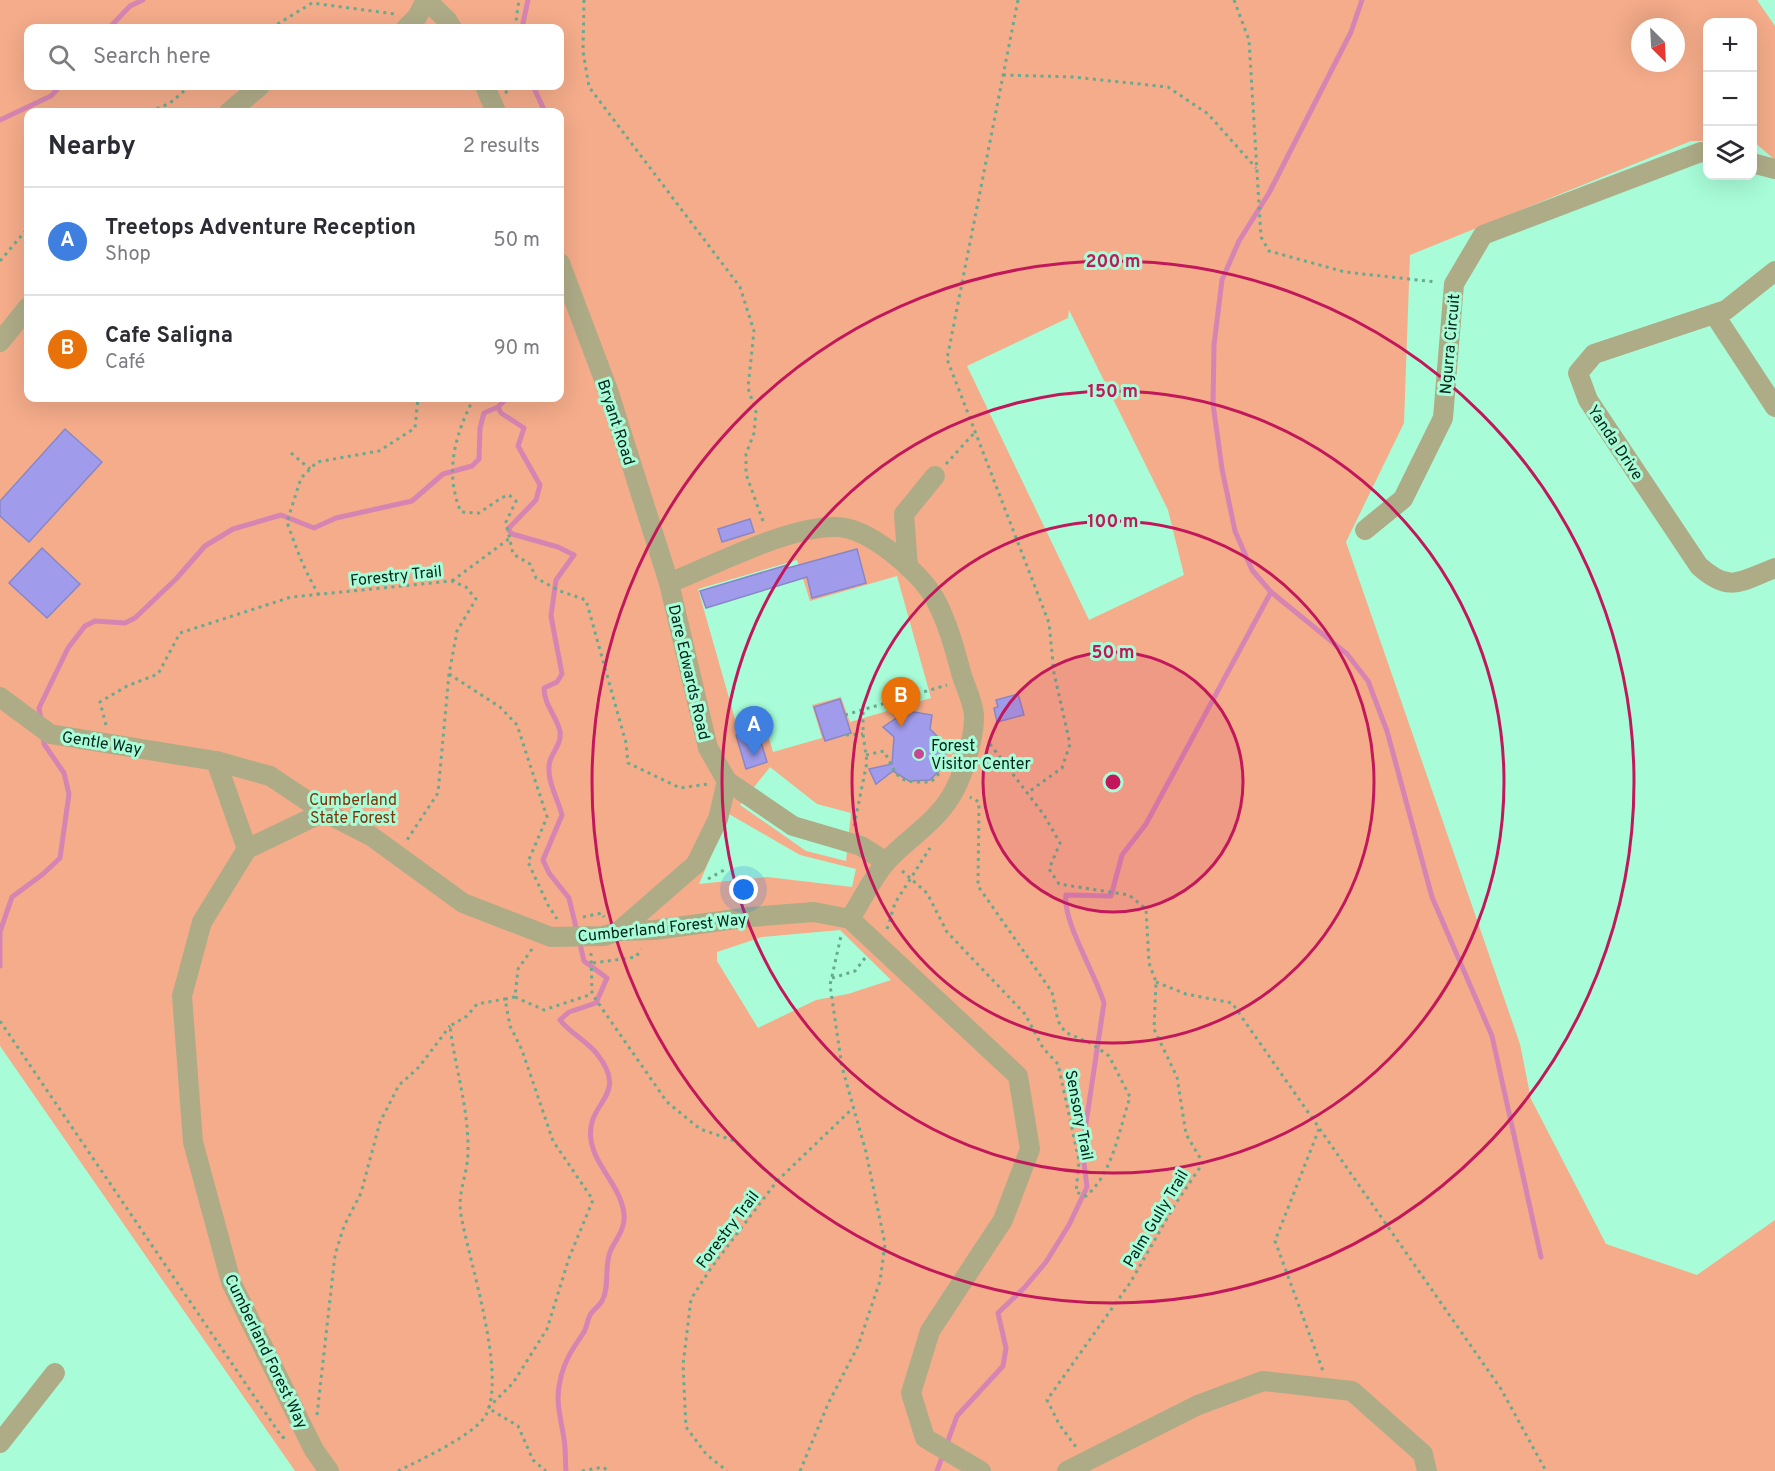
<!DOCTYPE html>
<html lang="en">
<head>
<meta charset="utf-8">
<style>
	:root { --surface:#fff; --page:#f7f7f7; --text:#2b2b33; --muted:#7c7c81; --line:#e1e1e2; --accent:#0f766e }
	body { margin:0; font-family:Overpass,sans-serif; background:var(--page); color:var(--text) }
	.controls { position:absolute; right:18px; top:18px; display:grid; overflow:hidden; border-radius:12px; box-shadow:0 6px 24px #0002 }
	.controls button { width:54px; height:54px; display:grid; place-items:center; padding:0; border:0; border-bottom:2px solid var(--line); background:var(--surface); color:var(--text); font:30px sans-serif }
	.compass { position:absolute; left:1631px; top:18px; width:54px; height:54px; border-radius:50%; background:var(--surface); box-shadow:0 6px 24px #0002; rotate:156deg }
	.you { position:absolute; left:744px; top:890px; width:21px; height:21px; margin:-15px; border:4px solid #fff; border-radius:50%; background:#1a73e8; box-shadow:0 0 0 9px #1a73e833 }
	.badge { display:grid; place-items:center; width:39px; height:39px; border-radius:50%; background:var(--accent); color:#fff; font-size:20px; font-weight:700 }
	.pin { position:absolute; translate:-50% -50px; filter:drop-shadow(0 2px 3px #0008) }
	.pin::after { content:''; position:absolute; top:32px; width:21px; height:18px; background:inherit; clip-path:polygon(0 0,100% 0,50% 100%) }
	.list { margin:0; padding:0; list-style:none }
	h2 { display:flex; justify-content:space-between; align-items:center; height:78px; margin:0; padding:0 24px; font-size:26px }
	h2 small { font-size:20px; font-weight:400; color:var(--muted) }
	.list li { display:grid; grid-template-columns:39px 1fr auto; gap:18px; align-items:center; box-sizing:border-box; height:108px; padding:0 24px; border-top:2px solid var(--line) }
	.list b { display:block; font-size:22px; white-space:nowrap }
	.list p { margin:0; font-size:20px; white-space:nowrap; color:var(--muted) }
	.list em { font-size:20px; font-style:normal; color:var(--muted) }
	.icon { flex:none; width:33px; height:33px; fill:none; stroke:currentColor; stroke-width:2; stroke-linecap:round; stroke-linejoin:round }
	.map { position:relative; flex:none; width:1775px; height:1471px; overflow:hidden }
	.search { position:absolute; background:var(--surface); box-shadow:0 6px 24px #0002; left:24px; top:24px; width:540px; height:66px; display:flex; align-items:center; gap:15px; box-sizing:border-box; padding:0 21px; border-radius:12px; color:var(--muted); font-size:22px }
	.panel { position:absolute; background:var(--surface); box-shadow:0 6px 24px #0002; left:24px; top:108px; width:540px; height:294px; border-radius:12px }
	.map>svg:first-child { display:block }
	.green { fill:#f4ac8a; fill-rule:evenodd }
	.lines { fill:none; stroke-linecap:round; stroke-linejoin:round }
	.stream { stroke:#d685b2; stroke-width:5 }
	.building { fill:#a09ceb; stroke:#8986c6; stroke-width:1.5 }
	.path { stroke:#69aa8f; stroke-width:3; stroke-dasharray:3 4.5; stroke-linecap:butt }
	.minor { stroke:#aeac87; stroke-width:20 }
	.ring { fill:none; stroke:#c2185b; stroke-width:3 }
	.poi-dot { fill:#c64895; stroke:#a8fcd8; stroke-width:2 }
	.labels { text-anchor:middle; stroke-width:6; stroke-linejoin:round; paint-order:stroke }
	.street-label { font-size:16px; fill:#012418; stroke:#a8fcd8 }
	.poi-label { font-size:16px; fill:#012418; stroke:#a8fcd8; text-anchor:start }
	.park-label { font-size:16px; fill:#7e3406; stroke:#a8fcd8 }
	.centre { fill:#c2185b; stroke:#a8fcd8; stroke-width:3 }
	.ring-label { font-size:18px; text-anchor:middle; font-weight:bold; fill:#c2185b; stroke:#a8fcd8; stroke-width:6; stroke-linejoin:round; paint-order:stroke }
</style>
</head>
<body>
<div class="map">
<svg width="1775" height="1471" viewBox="0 0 1775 1471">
	<rect width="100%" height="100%" fill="#a8fcd8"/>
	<path class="green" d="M 0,0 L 1757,0 L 1775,26 L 1775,160 L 1753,141 L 1752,22 L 1708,22 L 1707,141 L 1691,141 L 1410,255 L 1404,423 L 1346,542 L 1520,1044 L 1531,1099 L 1606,1244 L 1697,1275 L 1775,1220 L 1775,1471 L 295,1471 L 0,1046 L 0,516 L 29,542 L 102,461 L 65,429 L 0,501 ZM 1640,27 L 1676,27 L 1676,63 L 1640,63 ZM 28,28 L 560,28 L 560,86 L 28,86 ZM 28,112 L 560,112 L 560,398 L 28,398 ZM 1069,310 L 1168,510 L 1184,575 L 1089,620 L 967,366 L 1068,318 ZM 42,548 L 80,583 L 47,618 L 9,583 ZM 856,549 L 866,583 L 812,597 L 803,564 ZM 797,560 L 810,601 L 897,576 L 931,698 L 850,722 L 841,697 L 812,705 L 822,738 L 773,752 L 761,711 L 735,719 L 698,589 ZM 840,699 L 850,733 L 825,741 L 815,707 ZM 914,712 L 932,715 L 929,729 L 945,765 L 930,780 C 900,781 884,772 896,739 L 883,727 L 898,717 ZM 757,729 L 767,762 L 746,768 L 736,735 ZM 770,767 L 817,804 L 851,813 L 846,861 L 806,851 L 740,805 ZM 729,814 L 800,855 L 856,869 L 852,887 L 767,877 L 699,884 ZM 840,930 L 891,980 L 848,994 L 816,1000 L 758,1028 L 717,961 L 717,952 L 762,937 Z"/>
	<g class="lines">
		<g class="stream">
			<polyline points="1362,0 1351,32 1269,193 1239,241 1222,280 1214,345 1213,404 1222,469 1235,531 1252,570 1271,592 1347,654 1368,681 1387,731 1432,897 1492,1036 1541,1257"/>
			<polyline points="109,28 130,6 143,0"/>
			<polyline points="522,28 528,0"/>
			<polyline points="533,86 545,112"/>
			<polyline points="0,120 51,96 60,86"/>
			<path d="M 507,398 L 498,407 L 501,413 L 524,428 L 518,446 L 540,485 L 536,500 L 508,529 L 512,534 L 558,547 L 574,555 L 556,580 L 551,616 L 562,674 L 557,682 L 544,688 C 544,705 556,715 560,731 C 562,743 553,751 550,761 C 545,778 558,799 562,815 L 543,860 L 549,873 L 569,898 L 584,961 L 607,978 L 596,1003 L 569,1012 L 560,1020 C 571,1034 587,1041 597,1054 C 631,1097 585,1101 591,1140 C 595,1167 621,1186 624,1214 C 626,1229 615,1240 610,1252 C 604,1268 610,1287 602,1301 C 599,1306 593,1310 590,1315 C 587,1321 587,1327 584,1332 C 573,1348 564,1361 560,1381 C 555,1402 561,1418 564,1439 C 566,1450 565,1460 566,1471"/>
			<polyline points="41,719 39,708 68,648 85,626 95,621 125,623 135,618 176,579 205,546 233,529 281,515 314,528 336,518 412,501 443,474 472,466 479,459 480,428 484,413 498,407"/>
			<polyline points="0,966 0,932 12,897 43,874 60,858 69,794 64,773 44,744 43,734"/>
			<path d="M 937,1471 L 957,1416 L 1003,1366 L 1006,1348 L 998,1313 L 1025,1287 L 1046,1262 L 1069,1225 L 1087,1187 L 1084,1163 L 1085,1130 L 1104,1003 C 1096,975 1062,920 1066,895 L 1111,896 L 1122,855 L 1146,824 L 1271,592"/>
		</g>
	</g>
	<g class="building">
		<polygon points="65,429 102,462 29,542 0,516 0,501"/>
		<polygon points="750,519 754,532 722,542 718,529"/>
		<polygon points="42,548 80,584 47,618 9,583"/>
		<polygon points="857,549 866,583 812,598 807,577 706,608 700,591 787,565 788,568"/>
		<polygon points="1018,694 1024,715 997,722 994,708 998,707 996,700"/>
		<polygon points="840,699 851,733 825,741 814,707"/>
		<polygon points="914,712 932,715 930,729 945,744 946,764 930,780 909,781 893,771 876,784 869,769 892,764 894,737 883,727 898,717"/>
		<polygon points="757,729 767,762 746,769 736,735"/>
	</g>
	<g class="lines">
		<g class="path">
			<polyline points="584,0 583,51 589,87 740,287 754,331 748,388 756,412 754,433 746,454 746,474 764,524"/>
			<polyline points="1018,0 947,359 1049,623 1054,673 1070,744 1062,768 1027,793"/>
			<polyline points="1234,0 1249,40 1261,237 1269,251 1345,272 1436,282"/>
			<polyline points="271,28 312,3 395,14"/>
			<polyline points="515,28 519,0"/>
			<polyline points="1003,75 1073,77 1168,87 1208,114 1256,168"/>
			<polyline points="505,93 514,86"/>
			<polyline points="150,112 170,103 190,86"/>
			<polyline points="0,261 28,228"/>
			<path d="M 474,398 C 455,434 444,473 461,512 L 479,513 L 501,498 L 509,495 L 516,501 L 506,522 L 513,554 L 530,564 L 536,578 L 560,591 L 586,600 L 626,743 L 628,763 L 680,788 L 708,784"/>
			<polyline points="234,399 239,398"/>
			<polyline points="291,453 310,469"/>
			<polyline points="946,464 975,432"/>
			<polyline points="452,581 510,538"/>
			<path d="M 319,595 C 305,572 296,548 287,522 L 301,478 L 317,462 L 379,451 L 415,428 L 418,398"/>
			<polyline points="449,674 500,707 517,725 547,817 528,862 548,905 557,919"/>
			<polyline points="845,715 947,685"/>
			<polyline points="106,725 100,702 127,686 158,674 180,633 291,597 452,581 466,587 476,599 457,631 449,674 438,793 407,840"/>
			<polyline points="846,735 863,734"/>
			<polyline points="990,744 1044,815 1060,843 1049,869 1059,884 1129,895 1146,909 1149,963 1156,982 1154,1029 1177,1077 1186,1134 1203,1163 1176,1203 1130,1283 1047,1400 1059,1424 1076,1447"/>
			<path d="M 866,755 L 884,751 C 899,779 896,783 931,782 L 943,769"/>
			<polyline points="854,826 867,762 863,734 863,709"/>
			<path d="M 902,871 L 927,893 L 947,932 L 1025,1014 L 1043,1048 L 1058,1064 L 1079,1161 L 1076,1192 L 1086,1196 C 1113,1173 1119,1130 1130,1097 L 1109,1056 L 1092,1044 L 1065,1032 L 1058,1021 L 1052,992 L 978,886 L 979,802 L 970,797"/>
			<polyline points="708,879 726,869"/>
			<polyline points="583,917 602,913 604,917"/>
			<polyline points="887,929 895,903 930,848"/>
			<polyline points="532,949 518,969 515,997 505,999 510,1026 522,1050 553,1141 593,1200 569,1258 547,1329 513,1383 488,1408 518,1426 533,1460 546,1471"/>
			<polyline points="591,953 592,994 667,1102 700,1129 735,1141 777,1181 711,1268 691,1299 683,1365 686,1427 706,1454 727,1471"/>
			<polyline points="593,963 636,957 641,949"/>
			<polyline points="832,978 855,971 865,958"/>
			<polyline points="1156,982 1186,994 1232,1003 1501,1389 1546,1471"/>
			<polyline points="515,997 544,1010 592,994"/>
			<polyline points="0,1021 256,1399 282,1437 289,1439"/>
			<polyline points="1319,1129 1275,1241 1323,1371"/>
			<polyline points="777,1181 853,1108"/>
			<polyline points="317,1415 335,1255 344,1226 361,1193 380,1122 399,1085 419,1067 450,1026"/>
			<path d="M 398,1471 C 418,1461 475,1435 486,1415 C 507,1374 469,1261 461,1215 C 457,1193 468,1173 468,1152 C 469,1109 455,1068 450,1026 L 467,1016 L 477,1004 L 505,999"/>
			<polyline points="582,1471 603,1467 608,1471"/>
			<polyline points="800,1471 828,1404 858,1346 880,1281 885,1244 866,1152 842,1067 830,985 841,936"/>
		</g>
		<g class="minor">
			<polyline points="426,0 447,20 452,28"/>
			<polyline points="406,28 417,17 426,0"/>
			<polyline points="485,86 496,112"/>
			<polyline points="229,112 260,86"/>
			<polyline points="1752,163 1775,169"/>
			<polyline points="560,263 608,390 669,583 708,748 727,781 718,819 696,864 619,931"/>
			<path d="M 1775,271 L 1726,310 L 1594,354 L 1578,373 L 1588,400 L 1699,566 C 1730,594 1741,581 1775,568"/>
			<polyline points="1714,314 1775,407"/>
			<polyline points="0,342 28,307"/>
			<polyline points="1365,530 1403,499 1443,418 1454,284 1483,235 1701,152 1708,153"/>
			<polyline points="908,567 904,514 935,476"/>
			<path d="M 669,583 C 715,565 788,526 836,527 C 868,527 920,571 935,599 C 948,623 955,650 962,676 C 966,688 973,702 974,715 C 975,734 964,772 955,789 C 940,820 909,837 887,861 C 872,878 862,900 850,919"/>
			<polyline points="0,697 50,734 216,761 270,776 324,812"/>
			<polyline points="216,761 247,849"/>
			<polyline points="727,781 793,826 861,846 886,862"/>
			<polyline points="0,1443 55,1373"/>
			<polyline points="329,1471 314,1450 231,1282 193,1142 182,996 202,922 247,849 324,812 371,836 463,903 551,937 604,936 619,931 655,930 750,917 814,912 850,919 1018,1076 1030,1149 1003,1220 930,1331 911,1393 925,1438 981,1471"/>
			<polyline points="1067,1471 1198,1405 1263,1381 1352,1391 1423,1454 1427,1471"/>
		</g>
	</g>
	<circle cx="1113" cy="782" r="130" fill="#c2185b" fill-opacity=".12"/>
	<g class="ring">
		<circle cx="1113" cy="782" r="130"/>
		<circle cx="1113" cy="782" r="261"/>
		<circle cx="1113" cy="782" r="391"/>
		<circle cx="1113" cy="782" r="521"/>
	</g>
	<circle class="poi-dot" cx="919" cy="754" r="6"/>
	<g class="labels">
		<g class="street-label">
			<text transform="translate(1449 344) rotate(-85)" y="6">Ngurra Circuit</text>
			<text transform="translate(617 422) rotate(72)" y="6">Bryant Road</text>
			<text transform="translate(1616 442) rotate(56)" y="6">Yanda Drive</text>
			<text transform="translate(396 575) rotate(-6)" y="6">Forestry Trail</text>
			<text transform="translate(690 672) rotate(77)" y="6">Dare Edwards Road</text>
			<text transform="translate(102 742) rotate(9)" y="6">Gentle Way</text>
			<text transform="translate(662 927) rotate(-6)" y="6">Cumberland Forest Way</text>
			<text transform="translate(1080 1115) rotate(79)" y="6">Sensory Trail</text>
			<text transform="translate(1155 1218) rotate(-59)" y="6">Palm Gully Trail</text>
			<text transform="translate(727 1229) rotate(-53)" y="6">Forestry Trail</text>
			<text transform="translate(267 1351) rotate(64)" y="6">Cumberland Forest Way</text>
		</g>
		<g class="poi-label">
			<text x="931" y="751">Forest<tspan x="931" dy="18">Visitor Center</tspan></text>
		</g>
		<g class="park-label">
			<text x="353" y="805">Cumberland<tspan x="353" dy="18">State Forest</tspan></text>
		</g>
	</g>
	<circle cx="1113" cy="782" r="9" class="centre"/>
	<g class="ring-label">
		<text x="1113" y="267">200 m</text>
		<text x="1113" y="397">150 m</text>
		<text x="1113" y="527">100 m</text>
		<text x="1113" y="658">50 m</text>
	</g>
</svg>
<div class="controls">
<button>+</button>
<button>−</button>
<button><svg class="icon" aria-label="layers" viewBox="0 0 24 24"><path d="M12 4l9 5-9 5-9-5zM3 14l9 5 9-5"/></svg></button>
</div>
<svg class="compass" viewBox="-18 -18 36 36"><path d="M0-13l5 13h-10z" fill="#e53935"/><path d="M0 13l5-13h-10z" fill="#7c7c81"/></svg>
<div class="you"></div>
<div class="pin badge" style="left:754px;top:756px;background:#3f7fe0">A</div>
<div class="pin badge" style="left:901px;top:727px;background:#e8710a">B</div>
<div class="search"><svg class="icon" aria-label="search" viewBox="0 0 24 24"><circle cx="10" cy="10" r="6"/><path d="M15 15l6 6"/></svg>Search here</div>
<section class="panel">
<h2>Nearby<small>2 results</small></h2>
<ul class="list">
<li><span class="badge" style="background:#3f7fe0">A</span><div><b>Treetops Adventure Reception</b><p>Shop</p></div><em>50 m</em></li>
<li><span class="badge" style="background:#e8710a">B</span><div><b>Cafe Saligna</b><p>Café</p></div><em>90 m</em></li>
</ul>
</section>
</div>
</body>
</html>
